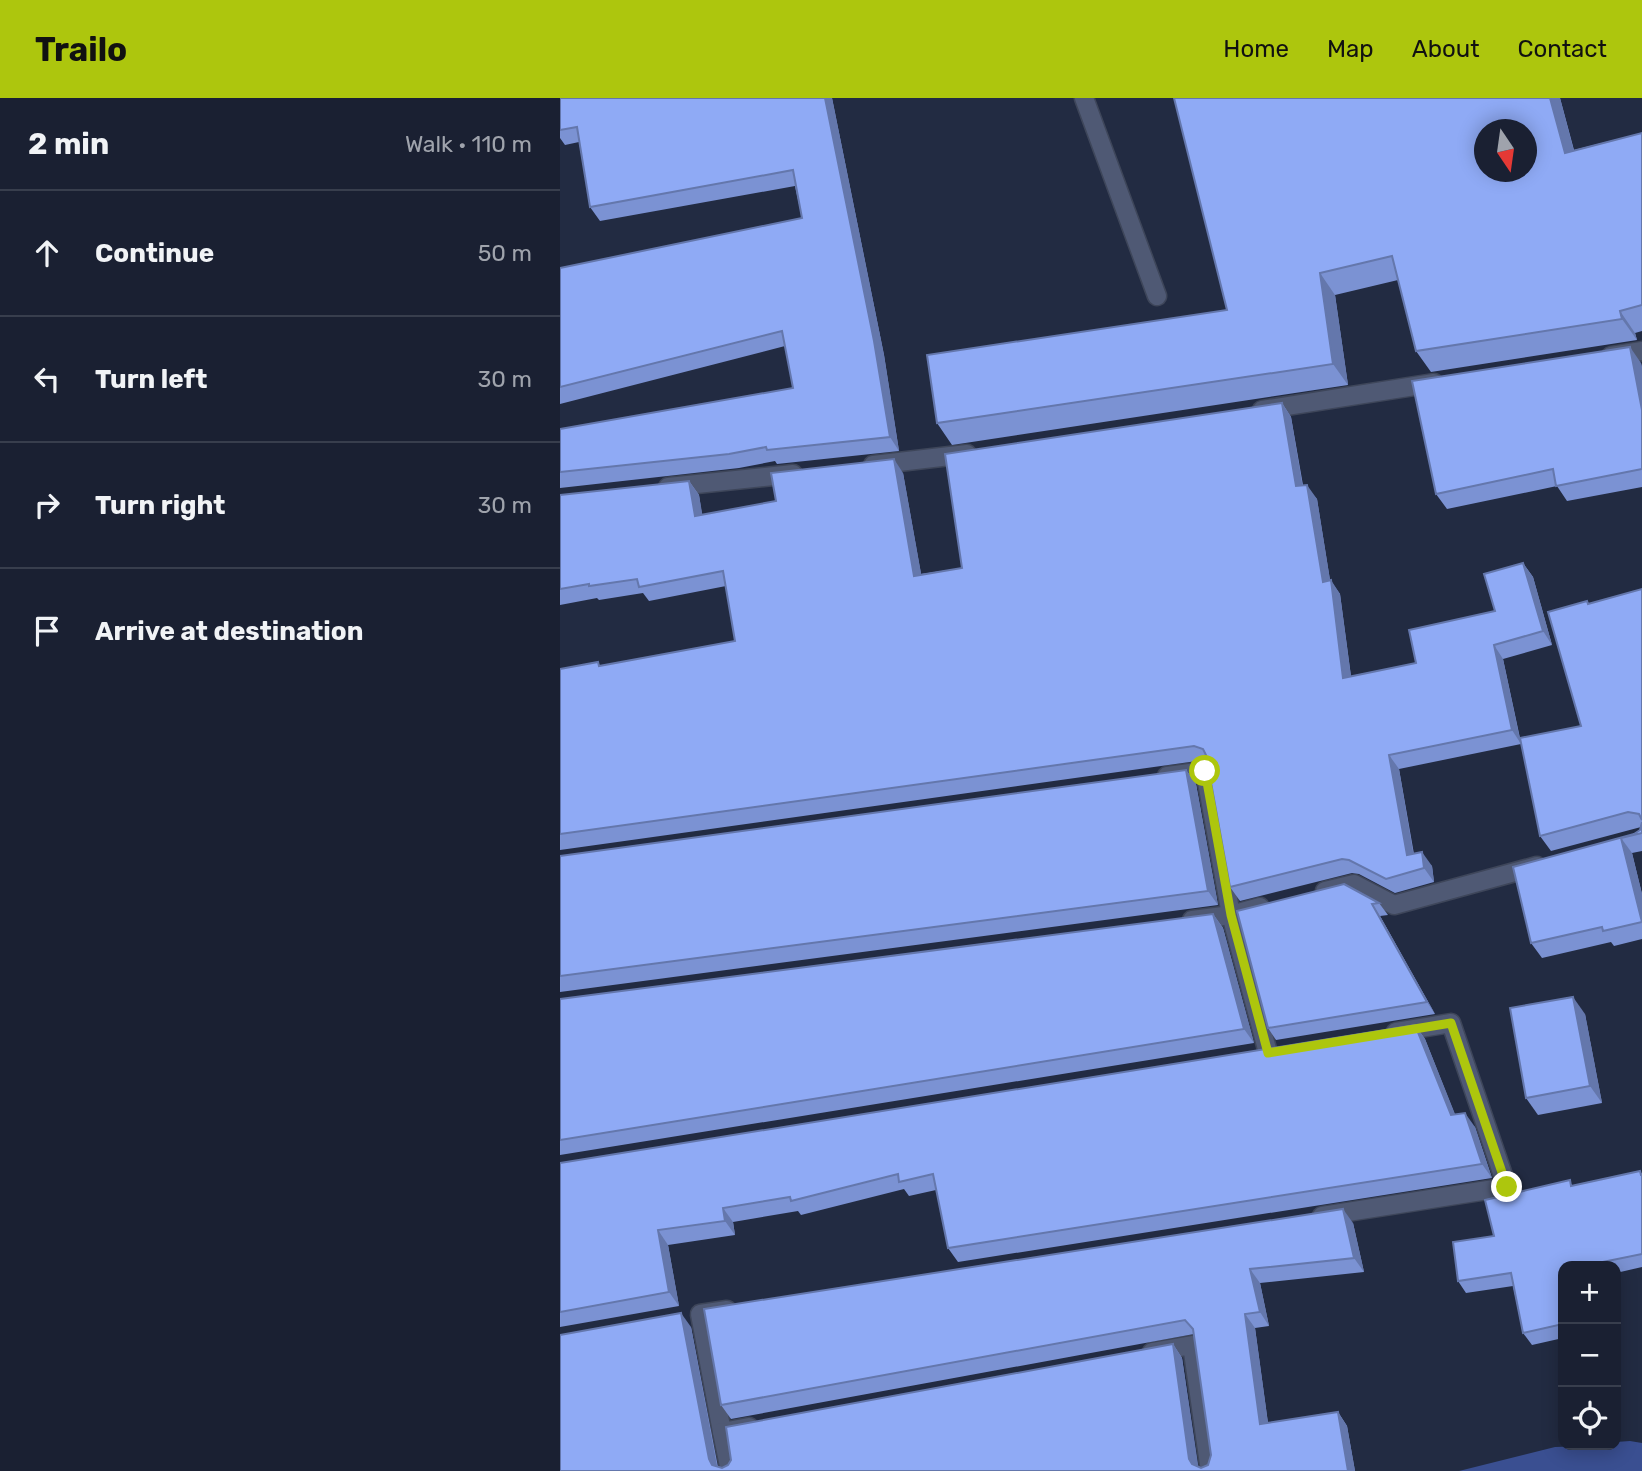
<!DOCTYPE html>
<html lang="en">
<head>
<meta charset="utf-8">
<style>
	:root { --surface:#1a2032; --page:#23283a; --text:#f1f3f6; --muted:#9fa3ac; --line:#383e4d; --accent:#adc60d }
	body { margin:0; font-family:Rubik,sans-serif; background:var(--page); color:var(--text) }
	.controls { position:absolute; right:21px; bottom:21px; display:grid; overflow:hidden; border-radius:14px; box-shadow:0 4px 18px #0003 }
	.controls button { width:63px; height:63px; display:grid; place-items:center; padding:0; border:0; border-bottom:2px solid var(--line); background:var(--surface); color:var(--text); font:35px sans-serif }
	.compass { position:absolute; left:914px; top:21px; width:63px; height:63px; border-radius:50%; background:var(--surface); box-shadow:0 4px 18px #0003; rotate:167deg }
	.stop { position:absolute; width:21px; height:21px; margin:-16px; border:5px solid #adc60d; border-radius:50%; background:#fff }
	.stop.end { background:#adc60d; border-color:#fff; box-shadow:0 2px 7px #0008 }
	.list { margin:0; padding:0; list-style:none }
	h2 { display:flex; justify-content:space-between; align-items:center; height:91px; margin:0; padding:0 28px; font-size:30px }
	h2 small { font-size:23px; font-weight:400; color:var(--muted) }
	.list li { display:grid; grid-template-columns:46px 1fr auto; gap:21px; align-items:center; box-sizing:border-box; height:126px; padding:0 28px; border-top:2px solid var(--line) }
	.list b { display:block; font-size:26px; white-space:nowrap }
	.list em { font-size:23px; font-style:normal; color:var(--muted) }
	.icon { flex:none; width:38px; height:38px; fill:none; stroke:currentColor; stroke-width:2; stroke-linecap:round; stroke-linejoin:round }
	.map { position:relative; flex:none; width:1082px; height:1373px; overflow:hidden }
	header { display:flex; align-items:center; gap:42px; box-sizing:border-box; height:98px; padding:0 35px; background:var(--accent); color:#111 }
	header strong { font-size:33px }
	nav { display:flex; gap:38px; margin-inline-start:auto; font-size:24px }
	main { display:flex }
	aside { flex:1; background:var(--surface) }
	.map>svg:first-child { display:block }
	.water { fill:#3a4f91 }
	.lines { fill:none; stroke-linecap:round; stroke-linejoin:round }
	.minor-casing { stroke:#3e465a; stroke-width:21 }
	.minor { stroke:#4f5974; stroke-width:18 }
	.wall { fill:#7b92d3 }
	.shaded-wall { fill:#6477ac }
	.building { fill:#8faaf5; stroke:#6477ac; stroke-width:2; fill-rule:evenodd }
	.route { stroke:#adc60d; stroke-width:9 }
</style>
</head>
<body>
<header>
<strong>Trailo</strong>
<nav><a>Home</a><a>Map</a><a>About</a><a>Contact</a></nav>
</header>
<main>
<aside>
<h2>2 min<small>Walk · 110 m</small></h2>
<ul class="list">
<li><svg class="icon" aria-label="ahead" viewBox="0 0 24 24"><path d="M12 20V5M6 11l6-6 6 6"/></svg><div><b>Continue</b></div><em>50 m</em></li>
<li><svg class="icon" aria-label="left" viewBox="0 0 24 24"><path d="M17 20v-9H6M10 6l-5 5 5 5"/></svg><div><b>Turn left</b></div><em>30 m</em></li>
<li><svg class="icon" aria-label="right" viewBox="0 0 24 24"><path d="M7 20v-9h11M14 6l5 5-5 5"/></svg><div><b>Turn right</b></div><em>30 m</em></li>
<li><svg class="icon" aria-label="arrive" viewBox="0 0 24 24"><path d="M6 21V4h12l-3 4 3 4H6"/></svg><div><b>Arrive at destination</b></div></li>
</ul>
</aside>
<div class="map">
<svg width="1082" height="1373" viewBox="0 0 1082 1373">
	<rect width="100%" height="100%" fill="#222b42"/>
	<polygon class="water" points="1070,1343 1082,1345 1082,1373 899,1373 995,1349 1056,1347 1056,1344"/>
	<g class="lines">
		<g class="minor-casing">
			<g id="minor">
				<polyline points="524,0 597,198"/>
				<polyline points="1051,258 1082,253"/>
				<polyline points="702,312 874,285"/>
				<polyline points="313,367 407,356"/>
				<polyline points="108,389 233,376"/>
				<polyline points="607,678 645,673 671,817 708,955"/>
				<polyline points="765,793 794,786 834,807 977,768"/>
				<polyline points="632,822 671,817 700,809"/>
				<polyline points="762,1118 947,1089 891,925 836,934"/>
				<polyline points="167,1212 140,1216 162,1334 189,1329"/>
				<polyline points="592,1254 632,1247 650,1373"/>
				<polyline points="162,1334 170,1373"/>
			</g>
		</g>
		<use href="#minor" class="minor"/>
	</g>
	<g class="wall">
		<polygon points="0,0 272,0 324,257 339,353 217,366 215,363 179,370 0,390 0,331 233,290 225,248 0,306 0,170 242,120 235,88 40,123 30,109 19,44 5,47 0,40"/>
		<polygon points="614,0 1000,0 1014,52 1082,35 1082,233 1075,235 1077,242 871,274 856,253 838,182 775,197 788,287 392,347 377,325 667,212"/>
		<polygon points="1081,265 1082,270 1082,389 1007,403 997,388 887,411 876,396"/>
		<polygon points="722,305 731,319 743,387 757,401 770,482 780,496 791,578 856,565 935,513 963,465 973,479 992,547 943,561 960,640 1021,628 1029,506 1082,491 1082,753 1072,755 1082,796 1082,841 1054,848 1051,844 982,860 971,845 953,769 1074,736 1080,732 1081,729 991,753 980,738 961,646 839,671 854,756 872,768 874,784 835,795 799,776 792,775 680,803 670,789 647,663 644,662 0,752 0,571 41,568 175,543 166,488 89,503 83,495 39,502 37,500 0,507 0,397 129,383 139,397 142,417 216,403 343,375 361,476 402,470"/>
		<polygon points="626,672 636,686 658,807 0,894 0,758"/>
		<polygon points="819,805 828,817 820,818 875,916 716,942 708,930 677,813"/>
		<polygon points="653,816 663,830 694,945 0,1057 0,901"/>
		<polygon points="1025,916 1042,1005 978,1017 966,1000"/>
		<polygon points="855,927 865,941 895,1017 915,1029 932,1080 398,1164 388,1150 376,1092 349,1098 344,1091 241,1117 238,1113 173,1124 175,1137 108,1147 119,1208 0,1229 0,1065"/>
		<polygon points="1080,1073 1082,1076 1082,1169 1056,1175 1056,1168 1003,1168 1003,1240 972,1247 963,1235 953,1188 906,1195 898,1183 934,1138 1014,1087"/>
		<polygon points="793,1125 804,1174 700,1185 709,1228 695,1230 708,1325 778,1314 787,1328 795,1373 0,1373 131,1229 158,1369 162,1370 613,1246 622,1260 638,1369 641,1370 648,1367 651,1357 634,1236 171,1321 161,1307"/>
	</g>
	<g class="shaded-wall">
		<polygon points="265,0 272,0 324,257 339,353 330,339"/>
		<polygon points="990,0 1000,0 1020,76 1005,55"/>
		<polygon points="760,175 775,197 788,287 773,266"/>
		<polygon points="1060,213 1075,235 1077,242 1062,221"/>
		<polygon points="1070,249 1081,265 1082,270 1082,312"/>
		<polygon points="722,305 731,319 745,402 736,388"/>
		<polygon points="334,361 343,375 364,492 354,478"/>
		<polygon points="129,383 139,397 145,432 135,418"/>
		<polygon points="747,387 757,401 771,488 771,482 780,496 793,594 783,580 763,484"/>
		<polygon points="963,465 973,479 992,547 983,533"/>
		<polygon points="934,547 943,561 961,646 952,632"/>
		<polygon points="829,657 839,671 856,771 847,757"/>
		<polygon points="626,672 636,686 658,807 648,793"/>
		<polygon points="1061,740 1072,755 1082,796 1082,824"/>
		<polygon points="862,754 872,768 874,784 864,770"/>
		<polygon points="812,806 820,818 875,916 867,904"/>
		<polygon points="653,816 663,830 694,945 684,931"/>
		<polygon points="1013,899 1025,916 1042,1005 1030,988"/>
		<polygon points="855,927 865,941 901,1031 891,1017"/>
		<polygon points="905,1015 915,1029 932,1080 922,1066"/>
		<polygon points="163,1110 173,1124 175,1137 165,1123"/>
		<polygon points="783,1111 793,1125 804,1174 794,1160"/>
		<polygon points="98,1132 108,1147 119,1208 109,1194"/>
		<polygon points="690,1171 700,1185 709,1228 700,1214"/>
		<polygon points="121,1215 131,1229 158,1373 152,1367 149,1361"/>
		<polygon points="685,1216 695,1230 710,1340 700,1326"/>
		<polygon points="613,1246 622,1260 639,1373 632,1366 629,1361"/>
		<polygon points="778,1314 787,1328 795,1373 788,1373"/>
	</g>
	<g class="building">
		<polygon points="0,0 265,0 314,243 330,339 207,352 206,349 169,356 0,374 0,331 233,290 222,233 0,289 0,170 242,120 233,72 30,109 17,29 0,32"/>
		<path d="M 614,0 L 990,0 L 1005,55 L 1082,35 L 1082,207 L 1060,213 L 1062,221 L 856,253 L 832,158 L 760,175 L 773,266 L 377,325 L 367,257 L 667,212 ZM 925,32 L 967,32 L 967,74 L 925,74 Z"/>
		<polygon points="1070,249 1082,312 1082,371 996,388 993,371 876,396 852,283"/>
		<polygon points="722,305 736,388 747,387 763,484 771,482 783,580 856,565 849,532 935,513 924,476 963,465 983,533 934,547 952,632 829,657 847,757 862,754 864,770 826,781 789,762 782,761 670,789 646,657 643,651 634,648 0,736 0,571 38,564 39,568 175,543 163,473 79,489 77,481 29,488 29,486 0,491 0,397 129,383 135,418 216,403 211,375 334,361 354,478 402,470 385,356"/>
		<polygon points="1082,491 1082,722 1079,716 1068,714 980,738 960,640 1021,628 988,514 1027,503 1028,506"/>
		<polygon points="626,672 648,793 0,878 0,758"/>
		<polygon points="1082,724 1082,735 1061,740 1082,824 1043,833 1042,829 971,845 953,769 1074,736 1080,732"/>
		<polygon points="784,786 819,805 812,806 867,904 708,930 677,813"/>
		<polygon points="653,816 684,931 0,1042 0,901"/>
		<polygon points="1013,899 1030,988 966,1000 950,910"/>
		<polygon points="855,927 891,1017 905,1015 922,1066 388,1150 373,1076 339,1084 338,1076 231,1103 230,1099 163,1110 165,1123 98,1132 109,1194 0,1214 0,1065"/>
		<polygon points="1080,1073 1081,1077 1082,1077 1082,1156 1023,1168 1003,1168 1003,1226 963,1235 951,1175 898,1183 893,1144 934,1138 925,1102 1010,1082 1011,1088"/>
		<polygon points="783,1111 794,1160 690,1171 700,1214 685,1216 700,1326 778,1314 788,1373 0,1373 0,1237 121,1215 149,1361 152,1367 162,1370 168,1367 171,1362 166,1329 613,1246 629,1361 632,1366 641,1370 648,1367 651,1357 633,1231 625,1222 161,1307 144,1211"/>
	</g>
	<g class="lines">
		<polyline class="route" points="645,673 671,817 708,955 891,925 947,1089"/>
	</g>
</svg>
<div class="controls">
<button>+</button>
<button>−</button>
<button><svg class="icon" aria-label="locate" viewBox="0 0 24 24"><circle cx="12" cy="12" r="6"/><path d="M12 2v4M12 18v4M2 12h4M18 12h4"/></svg></button>
</div>
<svg class="compass" viewBox="-18 -18 36 36"><path d="M0-13l5 13h-10z" fill="#e53935"/><path d="M0 13l5-13h-10z" fill="#9fa3ac"/></svg>
<div class="stop" style="left:645px;top:673px"></div>
<div class="stop end" style="left:947px;top:1089px"></div>
</div>
</main>
</body>
</html>
